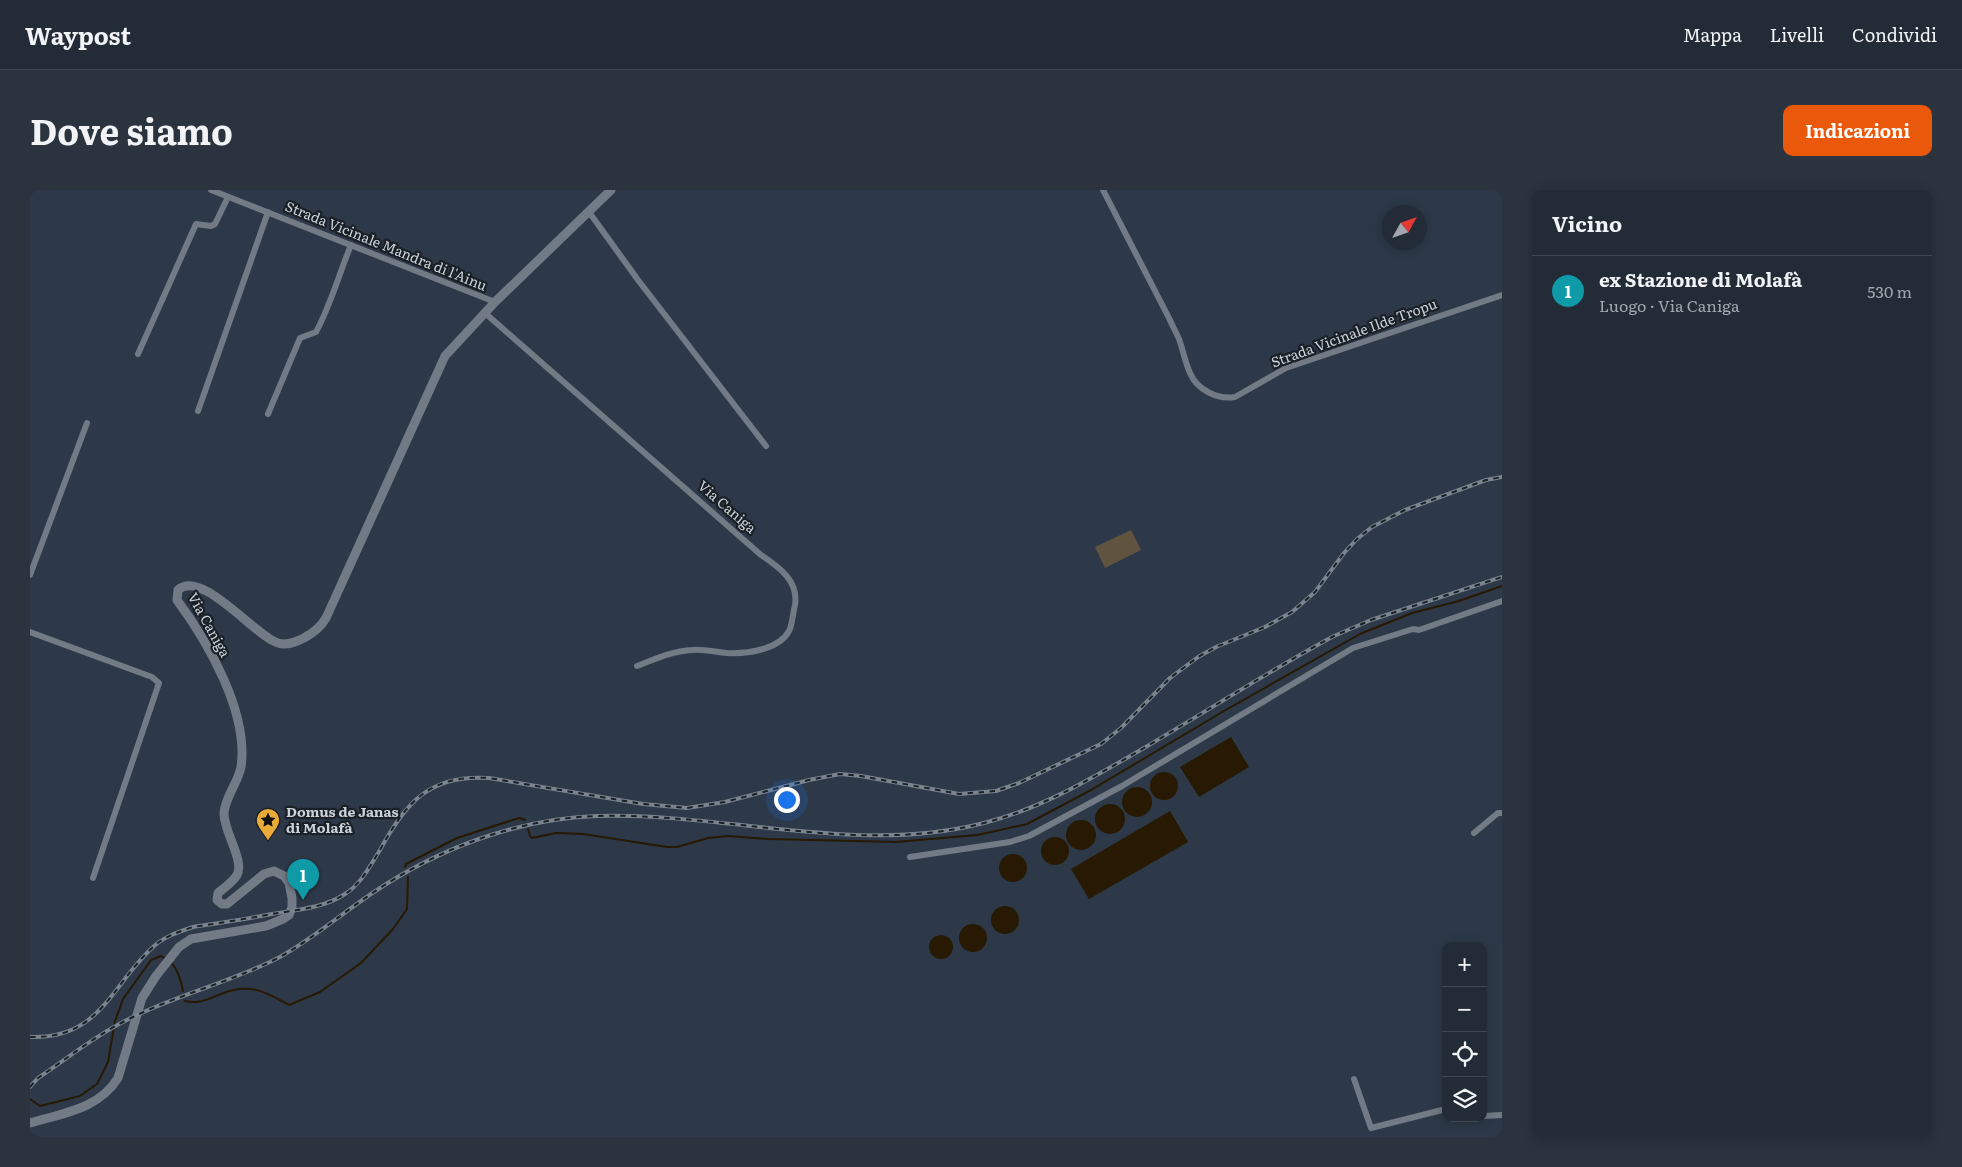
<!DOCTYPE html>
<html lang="it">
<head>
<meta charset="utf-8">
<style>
	:root { --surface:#222b36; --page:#2a333e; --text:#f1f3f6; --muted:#a2a7ad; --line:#3f4751; --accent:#ea580c }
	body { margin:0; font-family:Literata,serif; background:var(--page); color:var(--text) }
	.controls { position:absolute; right:15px; bottom:15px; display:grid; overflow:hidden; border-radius:10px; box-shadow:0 2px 12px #0003 }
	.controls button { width:45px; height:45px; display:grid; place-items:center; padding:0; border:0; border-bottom:1px solid var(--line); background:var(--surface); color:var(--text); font:25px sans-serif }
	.compass { position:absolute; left:1352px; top:15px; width:45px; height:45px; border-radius:50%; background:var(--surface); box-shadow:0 2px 12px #0003; rotate:50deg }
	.you { position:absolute; left:756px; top:609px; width:18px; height:18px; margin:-12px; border:4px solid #fff; border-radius:50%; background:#1a73e8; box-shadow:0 0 0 8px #1a73e833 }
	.badge { display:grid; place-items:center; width:32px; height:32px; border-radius:50%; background:var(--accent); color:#fff; font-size:16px; font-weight:700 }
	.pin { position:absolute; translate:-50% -41px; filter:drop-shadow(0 1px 2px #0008) }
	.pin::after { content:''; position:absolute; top:26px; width:18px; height:15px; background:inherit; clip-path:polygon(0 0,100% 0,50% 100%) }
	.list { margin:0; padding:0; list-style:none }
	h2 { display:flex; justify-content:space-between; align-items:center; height:65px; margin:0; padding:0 20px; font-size:21px }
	h2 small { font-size:16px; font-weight:400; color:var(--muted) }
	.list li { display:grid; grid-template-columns:32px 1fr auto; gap:15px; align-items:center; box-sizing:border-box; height:70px; padding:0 20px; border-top:1px solid var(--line) }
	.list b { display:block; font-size:19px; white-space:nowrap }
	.list p { margin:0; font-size:16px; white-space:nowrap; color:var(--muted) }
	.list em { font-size:16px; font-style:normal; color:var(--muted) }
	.icon { flex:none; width:28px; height:28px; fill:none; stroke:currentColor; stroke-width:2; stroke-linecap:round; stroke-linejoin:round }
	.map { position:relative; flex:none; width:1472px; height:947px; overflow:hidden; border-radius:10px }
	header { display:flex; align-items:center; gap:30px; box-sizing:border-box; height:70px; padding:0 25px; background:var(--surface); border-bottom:1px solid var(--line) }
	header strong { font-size:24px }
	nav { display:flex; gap:28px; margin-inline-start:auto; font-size:18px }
	.intro { display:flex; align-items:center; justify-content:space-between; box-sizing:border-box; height:120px; padding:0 30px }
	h1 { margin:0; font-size:35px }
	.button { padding:12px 22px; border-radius:10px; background:var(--accent); color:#fff; font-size:18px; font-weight:700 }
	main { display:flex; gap:30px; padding:0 30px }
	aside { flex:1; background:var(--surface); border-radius:10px; box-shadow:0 2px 12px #0003 }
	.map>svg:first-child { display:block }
	.green { fill:#605441 }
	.water { fill:#271902 }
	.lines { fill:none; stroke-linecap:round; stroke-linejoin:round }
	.stream { stroke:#271902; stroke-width:2 }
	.minor { stroke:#717a85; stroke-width:6 }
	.tertiary { stroke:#717a85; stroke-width:9 }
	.rail-casing { stroke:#7a8490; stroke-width:4 }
	.rail { stroke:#1a2026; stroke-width:2; stroke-dasharray:5.5; stroke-linecap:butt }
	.labels { text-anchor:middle; stroke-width:4.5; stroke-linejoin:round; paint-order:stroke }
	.street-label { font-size:14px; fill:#cad2db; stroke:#1a2026 }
	.poi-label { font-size:14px; font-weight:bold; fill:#cad2db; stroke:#1a2026; text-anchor:start }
</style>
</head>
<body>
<header>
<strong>Waypost</strong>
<nav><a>Mappa</a><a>Livelli</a><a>Condividi</a></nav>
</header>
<div class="intro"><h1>Dove siamo</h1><a class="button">Indicazioni</a></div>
<main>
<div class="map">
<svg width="1472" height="947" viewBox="0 0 1472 947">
	<rect width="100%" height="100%" fill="#2d3948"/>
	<polygon class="green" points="1101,340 1111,360 1075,378 1065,357"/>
	<g class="water">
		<polygon points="1201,547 1219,577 1169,607 1150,577"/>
		<circle cx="1134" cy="596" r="14"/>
		<circle cx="1107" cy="612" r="15"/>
		<circle cx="1080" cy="629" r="15"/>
		<polygon points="1140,621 1158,652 1059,709 1041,679"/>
		<circle cx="1051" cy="645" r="15"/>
		<circle cx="1025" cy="661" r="14"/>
		<circle cx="983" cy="678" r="14"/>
		<circle cx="975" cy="730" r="14"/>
		<circle cx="943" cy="748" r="14"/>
		<circle cx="911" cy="757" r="12"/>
	</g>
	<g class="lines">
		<g class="stream">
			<polyline points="498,639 500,646 502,648 526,643 553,644 637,657 647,657 678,648 698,646 739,649 866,652 947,645 997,634 1061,600 1194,521 1330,444 1382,423 1429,411 1472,396"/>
			<polyline points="375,677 376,674 427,648 489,628 495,630"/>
			<path d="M 140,772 C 148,778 151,791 153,801"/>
			<path d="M 155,811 C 173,816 187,803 204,800 C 225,795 241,805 259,815 L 290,802 L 331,773 L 363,739 L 377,719 L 378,687"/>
			<polyline points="0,909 10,916 50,906 67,894 78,872 85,831 93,809 121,770 131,766 136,769"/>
		</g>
		<g class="minor">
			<polyline points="181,0 465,112"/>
			<path d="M 1073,0 L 1139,128 C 1142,135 1146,142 1149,149 C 1153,160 1155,172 1160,183 C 1167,200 1188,210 1205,207 L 1256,178 L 1472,105"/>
			<polyline points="559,22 608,90 736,256"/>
			<path d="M 455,123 L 731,365 C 749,377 769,391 765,415 C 763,422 762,437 759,441 C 749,460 716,464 697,463 C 685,462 674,459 662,460 C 643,461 625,469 607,476"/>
			<polyline points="108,164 166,34 181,36 185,34 198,7"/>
			<polyline points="168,221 238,22"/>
			<path d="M 238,224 L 270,148 L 286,142 C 301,114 309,84 321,55"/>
			<polyline points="0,385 57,233"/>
			<polyline points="0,442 122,487 129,493 63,688"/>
			<polyline points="1444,643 1468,623 1472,623"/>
			<polyline points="880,667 980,652 999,646 1092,596 1323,458 1383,439 1389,440 1472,411"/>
			<polyline points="1324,889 1341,938 1416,919"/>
			<polyline points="1453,926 1472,925"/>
		</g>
		<path class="tertiary" d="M 0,933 C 33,923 69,919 88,888 L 112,808 L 126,786 L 149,757 L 161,749 L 236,736 L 253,729 L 259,725 L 262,717 L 262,708 L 259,693 L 254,686 L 244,681 L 234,684 L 197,714 L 192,714 L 187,710 L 188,703 C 194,698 203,692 207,685 C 215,671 193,640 194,623 C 195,607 208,593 211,577 C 219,523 178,452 147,410 L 148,400 C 171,378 226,447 248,453 C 257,456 266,452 274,448 C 283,443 291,437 296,428 L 415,166 L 465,112 L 581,0"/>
		<g class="rail-casing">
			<g id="rail">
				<path d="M 0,847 C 70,849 80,797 122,758 C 133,747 148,742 163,737 C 189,733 216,729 242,724 C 266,720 294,718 315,704 C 331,694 340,676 350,660 C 376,612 400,584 459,588 L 613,614 L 657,618 L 695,612 L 779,590 L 810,584 L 831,586 L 929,604 L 966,601 L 989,593 L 1071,554 L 1091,538 L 1140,488 L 1168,467 L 1186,457 L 1235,437 L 1262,422 L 1285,402 L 1314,363 L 1327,349 L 1342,337 L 1375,320 L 1456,290 L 1472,287"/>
				<path d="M 0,897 L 8,888 C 39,867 69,843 103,827 C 150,804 201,792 248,768 C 281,750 310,725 341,704 C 407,659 486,629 566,626 C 696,622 826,666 954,633 C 1013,618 1062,588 1114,558 C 1177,521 1239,481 1304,446 L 1341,430 L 1472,387"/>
			</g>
		</g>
		<use href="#rail" class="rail"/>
	</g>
	<defs>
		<g id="sight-pin" transform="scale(1.25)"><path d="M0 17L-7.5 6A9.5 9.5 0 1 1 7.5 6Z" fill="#eaaa38" stroke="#1a2026"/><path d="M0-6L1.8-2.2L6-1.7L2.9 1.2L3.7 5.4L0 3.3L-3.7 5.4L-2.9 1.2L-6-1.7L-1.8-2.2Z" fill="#111"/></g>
	</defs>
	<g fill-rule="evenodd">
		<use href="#sight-pin" x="238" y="630"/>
	</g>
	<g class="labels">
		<g class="street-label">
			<text transform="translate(356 56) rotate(22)" y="5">Strada Vicinale Mandra di l'Ainu</text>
			<text transform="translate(1324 143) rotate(-20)" y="5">Strada Vicinale Ilde Tropu</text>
			<text transform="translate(697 317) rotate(41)" y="5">Via Caniga</text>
			<text transform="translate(179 435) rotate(61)" y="5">Via Caniga</text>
		</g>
		<g class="poi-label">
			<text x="256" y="627">Domus de Janas<tspan x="256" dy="16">di Molafà</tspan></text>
		</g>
	</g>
</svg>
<div class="controls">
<button>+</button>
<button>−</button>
<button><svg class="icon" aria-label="locate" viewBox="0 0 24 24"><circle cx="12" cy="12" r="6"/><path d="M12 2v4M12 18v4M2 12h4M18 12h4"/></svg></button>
<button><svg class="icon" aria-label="layers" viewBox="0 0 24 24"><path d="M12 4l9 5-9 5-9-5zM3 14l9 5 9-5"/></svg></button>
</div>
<svg class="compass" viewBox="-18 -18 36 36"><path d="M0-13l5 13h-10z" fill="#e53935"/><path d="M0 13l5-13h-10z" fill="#a2a7ad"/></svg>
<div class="you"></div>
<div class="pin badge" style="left:273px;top:710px;background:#0f9aa8">1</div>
</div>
<aside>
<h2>Vicino<small></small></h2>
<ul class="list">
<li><span class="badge" style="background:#0f9aa8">1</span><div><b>ex Stazione di Molafà</b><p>Luogo · Via Caniga</p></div><em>530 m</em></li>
</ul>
</aside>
</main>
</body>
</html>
